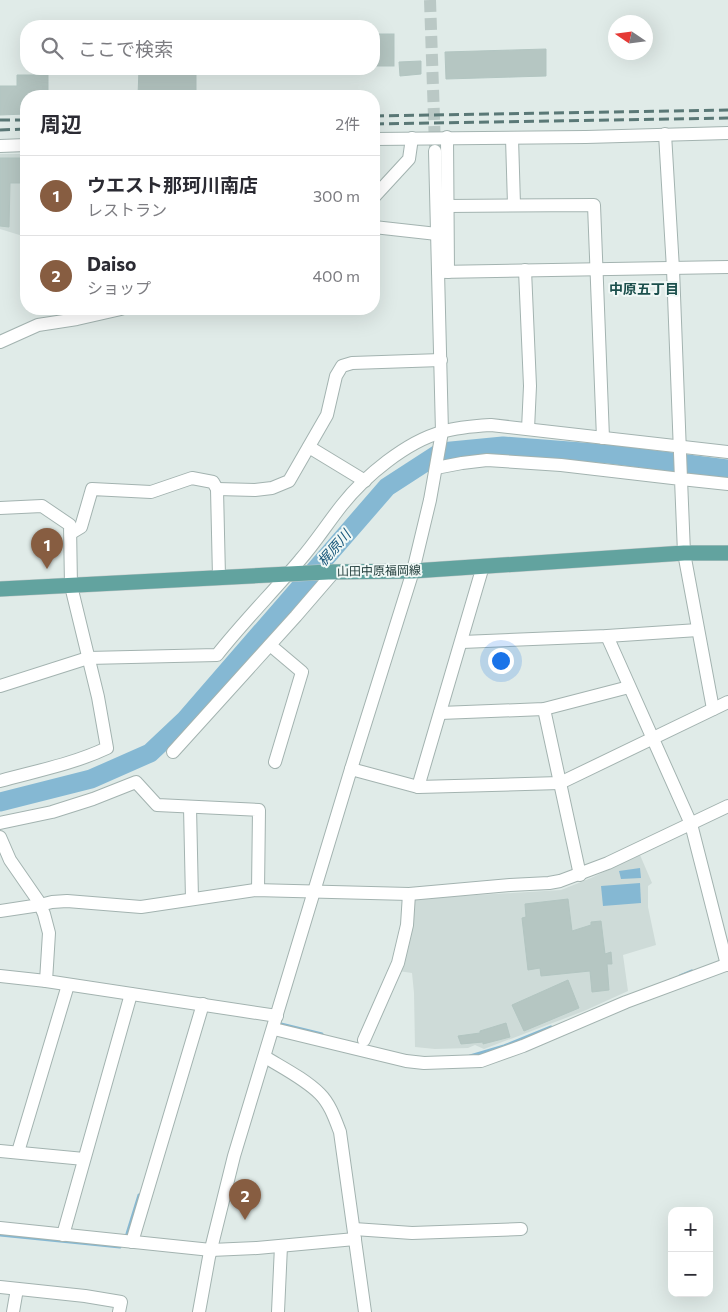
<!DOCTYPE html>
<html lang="ja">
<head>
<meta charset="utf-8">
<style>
	:root { --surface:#fff; --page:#f2f2f3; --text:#2b2b33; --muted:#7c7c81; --line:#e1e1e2; --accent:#875d41 }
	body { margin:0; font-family:Commissioner,"Noto Sans JP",sans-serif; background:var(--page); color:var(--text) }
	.controls { position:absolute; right:15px; bottom:15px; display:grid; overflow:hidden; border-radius:10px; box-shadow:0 5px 20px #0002 }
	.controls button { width:45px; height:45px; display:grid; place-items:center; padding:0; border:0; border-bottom:1px solid var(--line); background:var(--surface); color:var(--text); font:25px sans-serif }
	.compass { position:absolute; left:608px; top:15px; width:45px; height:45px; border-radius:50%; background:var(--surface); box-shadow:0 5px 20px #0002; rotate:283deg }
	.you { position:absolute; left:500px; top:660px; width:18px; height:18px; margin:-12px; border:4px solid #fff; border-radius:50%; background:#1a73e8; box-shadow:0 0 0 8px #1a73e833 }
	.badge { display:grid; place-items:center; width:32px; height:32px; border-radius:50%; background:var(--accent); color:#fff; font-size:16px; font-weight:700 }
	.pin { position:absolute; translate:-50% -41px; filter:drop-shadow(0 1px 2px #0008) }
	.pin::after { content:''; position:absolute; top:26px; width:18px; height:15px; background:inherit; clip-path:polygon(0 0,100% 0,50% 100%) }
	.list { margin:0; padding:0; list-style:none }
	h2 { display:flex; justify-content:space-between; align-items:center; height:65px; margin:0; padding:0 20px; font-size:21px }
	h2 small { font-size:16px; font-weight:400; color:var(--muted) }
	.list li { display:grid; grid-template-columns:32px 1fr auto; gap:15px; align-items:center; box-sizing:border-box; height:80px; padding:0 20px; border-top:1px solid var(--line) }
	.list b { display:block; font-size:19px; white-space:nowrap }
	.list p { margin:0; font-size:16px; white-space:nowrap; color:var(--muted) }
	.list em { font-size:16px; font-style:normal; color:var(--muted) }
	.icon { flex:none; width:28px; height:28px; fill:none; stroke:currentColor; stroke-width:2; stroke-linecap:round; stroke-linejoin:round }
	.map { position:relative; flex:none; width:728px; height:1312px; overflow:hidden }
	.search { position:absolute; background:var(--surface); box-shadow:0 5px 20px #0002; left:20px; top:20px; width:360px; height:55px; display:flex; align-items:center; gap:12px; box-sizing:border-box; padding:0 18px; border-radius:20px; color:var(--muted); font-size:19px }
	.panel { position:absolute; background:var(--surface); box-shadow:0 5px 20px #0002; left:20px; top:90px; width:360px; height:225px; border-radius:20px }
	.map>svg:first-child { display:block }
	.built { fill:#cedbd8 }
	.water { fill:#85b8d3 }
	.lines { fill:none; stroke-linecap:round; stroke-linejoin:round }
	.stream { stroke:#85b8d3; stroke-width:3 }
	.river { stroke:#85b8d3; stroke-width:19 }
	.building { fill:#b5c6c2; stroke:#b2c5c1 }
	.minor-tunnel { stroke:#bac8c5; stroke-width:12; stroke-dasharray:12 6; stroke-linecap:butt }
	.minor-casing { stroke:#a3b3b0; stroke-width:14 }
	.major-casing { stroke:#c1c8c8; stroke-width:16 }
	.minor { stroke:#fff; stroke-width:12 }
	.major { stroke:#62a39f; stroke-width:15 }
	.rail { stroke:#5a7876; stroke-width:3; stroke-dasharray:10 5; stroke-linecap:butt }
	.labels { text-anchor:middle; stroke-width:4; stroke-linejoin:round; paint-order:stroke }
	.street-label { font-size:12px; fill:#203c3a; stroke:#f0f8f6 }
	.neighbourhood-label { font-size:14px; font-weight:bold; fill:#1b4f4c; stroke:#f0f8f6 }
	.water-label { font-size:14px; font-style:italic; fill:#18577a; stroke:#f0f8f6 }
</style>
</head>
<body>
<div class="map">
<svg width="728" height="1312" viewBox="0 0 728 1312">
	<rect width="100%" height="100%" fill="#e0ebe8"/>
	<g class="built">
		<polygon points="0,154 26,154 26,237 0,229"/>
		<polygon points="640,855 652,883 648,886 648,907 656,945 623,955 628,991 584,1011 484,1049 475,1045 468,1048 435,1049 415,1047 414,993 412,973 398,971 412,899 561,890 591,878"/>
	</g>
	<g class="water">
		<polygon points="640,868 641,878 621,879 619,871"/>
		<polygon points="640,883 641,903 603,906 601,886"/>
	</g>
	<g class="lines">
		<g class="stream">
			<polyline points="680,976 692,971"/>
			<polyline points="277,1023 322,1034"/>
			<polyline points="470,1056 504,1046 551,1027"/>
			<polyline points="0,1235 120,1247"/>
			<polyline points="126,1237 139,1195"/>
		</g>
		<polyline class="river" points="0,802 91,779 150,753 185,720 387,487 441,452 503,446 608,454 728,469"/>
	</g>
	<g class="building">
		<rect x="374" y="34" width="20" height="32"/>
		<polygon points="546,49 546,76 446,79 445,52"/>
		<polygon points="421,61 421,74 400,76 399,62"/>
		<polygon points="139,69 196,69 196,96 138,96"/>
		<polygon points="17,75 48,75 48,96 26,96 26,114 0,115 0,86 17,86"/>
		<polygon points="0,158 26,158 26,183 10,183 9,227 0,226"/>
		<polygon points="568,899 572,931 591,925 591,922 601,921 605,954 611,952 612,964 607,964 609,990 592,992 590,971 541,976 540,968 528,970 522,918 526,917 525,904"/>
		<polygon points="568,980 579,1008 524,1031 512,1005"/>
		<polygon points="506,1023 510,1037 483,1044 483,1042 461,1044 458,1036 480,1033 480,1031"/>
	</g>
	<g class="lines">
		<polyline class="minor-tunnel" points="430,0 435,147"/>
		<g class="minor-casing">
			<g id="minor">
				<polyline points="665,134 673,269 681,479 728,484"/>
				<polyline points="447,137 448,272"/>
				<polyline points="512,138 514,205"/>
				<polyline points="374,139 586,137 728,133"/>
				<polyline points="0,146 26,145"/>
				<polyline points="374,197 409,159 412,138"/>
				<polyline points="447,206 594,205 603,438"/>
				<polyline points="374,227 437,234"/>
				<polyline points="525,270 530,386 528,429"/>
				<polyline points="438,272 728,267"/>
				<polyline points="0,342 38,325 77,319 121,309"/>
				<polyline points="309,447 365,481"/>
				<polyline points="436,468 462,463 487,460 561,465 681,479 684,553 713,709"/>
				<polyline points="217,489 255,490 272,488 289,481 327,415 336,376 342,366 352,363 441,360"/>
				<path d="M 0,508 L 42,506 L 70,525 L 71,586 L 98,697 L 107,748 C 73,764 36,771 0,781"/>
				<polyline points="71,533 81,527 92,489 151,492 192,478 213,482 217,489 219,577"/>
				<polyline points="607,636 691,824 727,965"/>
				<polyline points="462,642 607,636 698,630"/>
				<polyline points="270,645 302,672 275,762"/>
				<path d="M 0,686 L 88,658 L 217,655 C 243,622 273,592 300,560 C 315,543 327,524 342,505 C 365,476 406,442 442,432 C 458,427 475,426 491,425 L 728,452"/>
				<polyline points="544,709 580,875"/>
				<polyline points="440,713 544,709 629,687"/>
				<polyline points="173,752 296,616 334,572"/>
				<polyline points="351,769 418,787 560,783 728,702"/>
				<polyline points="418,787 483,566"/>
				<polyline points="190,807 192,899"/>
				<polyline points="0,823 52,812 93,799 136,782 157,805 259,810 258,890"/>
				<polyline points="0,837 10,860 39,902 44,914 49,933 46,981 277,1016"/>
				<polyline points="0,911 40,905 52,902 67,901 141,907 255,890 409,894 510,885 549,883 560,881 608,863 728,806"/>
				<polyline points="0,976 46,981"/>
				<polyline points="274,1029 406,1061 424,1063 481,1061 523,1046 626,1002 728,964"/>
				<polyline points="364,1040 398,963 407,925 409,894"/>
				<path d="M 265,1057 C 283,1068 305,1079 320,1094 C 330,1104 335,1119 340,1132 L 365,1312"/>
				<polyline points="0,1151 84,1159"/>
				<polyline points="18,1152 68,985"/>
				<polyline points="0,1228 211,1250 257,1248 355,1239"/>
				<polyline points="354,1229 412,1233 521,1229"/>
				<polyline points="63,1235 131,994"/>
				<polyline points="132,1242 203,1004"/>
				<polyline points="0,1287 85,1296 121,1302 119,1312"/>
				<polyline points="13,1312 17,1289"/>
				<polyline points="199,1312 209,1257 234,1156 351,769 413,571 430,500 442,432 435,151"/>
				<polyline points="278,1312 281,1246"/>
			</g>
		</g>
		<g class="major-casing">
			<polyline id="major" points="0,589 328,572 413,571 684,553 728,553"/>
		</g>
		<use href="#minor" class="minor"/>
		<use href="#major" class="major"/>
		<g class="rail">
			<polyline points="374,116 728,110"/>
			<polyline points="0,120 26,120"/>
			<polyline points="374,124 728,118"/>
			<polyline points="0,130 26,129"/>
		</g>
	</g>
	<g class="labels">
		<g class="street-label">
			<text transform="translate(379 571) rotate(-1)" y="4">山田中原福岡線</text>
		</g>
		<g class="neighbourhood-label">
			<text x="644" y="294">中原五丁目</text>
		</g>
		<g class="water-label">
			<text transform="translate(334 548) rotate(-49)" y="5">梶原川</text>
		</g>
	</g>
</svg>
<div class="controls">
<button>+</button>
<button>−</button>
</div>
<svg class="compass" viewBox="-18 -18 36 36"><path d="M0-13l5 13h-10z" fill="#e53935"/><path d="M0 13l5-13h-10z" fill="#7c7c81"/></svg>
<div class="you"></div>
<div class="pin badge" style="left:47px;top:569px">1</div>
<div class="pin badge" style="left:245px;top:1220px">2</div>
<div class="search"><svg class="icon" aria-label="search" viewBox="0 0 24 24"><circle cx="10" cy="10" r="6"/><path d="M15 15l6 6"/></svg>ここで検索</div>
<section class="panel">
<h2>周辺<small>2件</small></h2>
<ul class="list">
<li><span class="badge">1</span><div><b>ウエスト那珂川南店</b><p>レストラン</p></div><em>300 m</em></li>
<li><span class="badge">2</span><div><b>Daiso</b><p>ショップ</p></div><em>400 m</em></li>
</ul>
</section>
</div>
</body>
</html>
